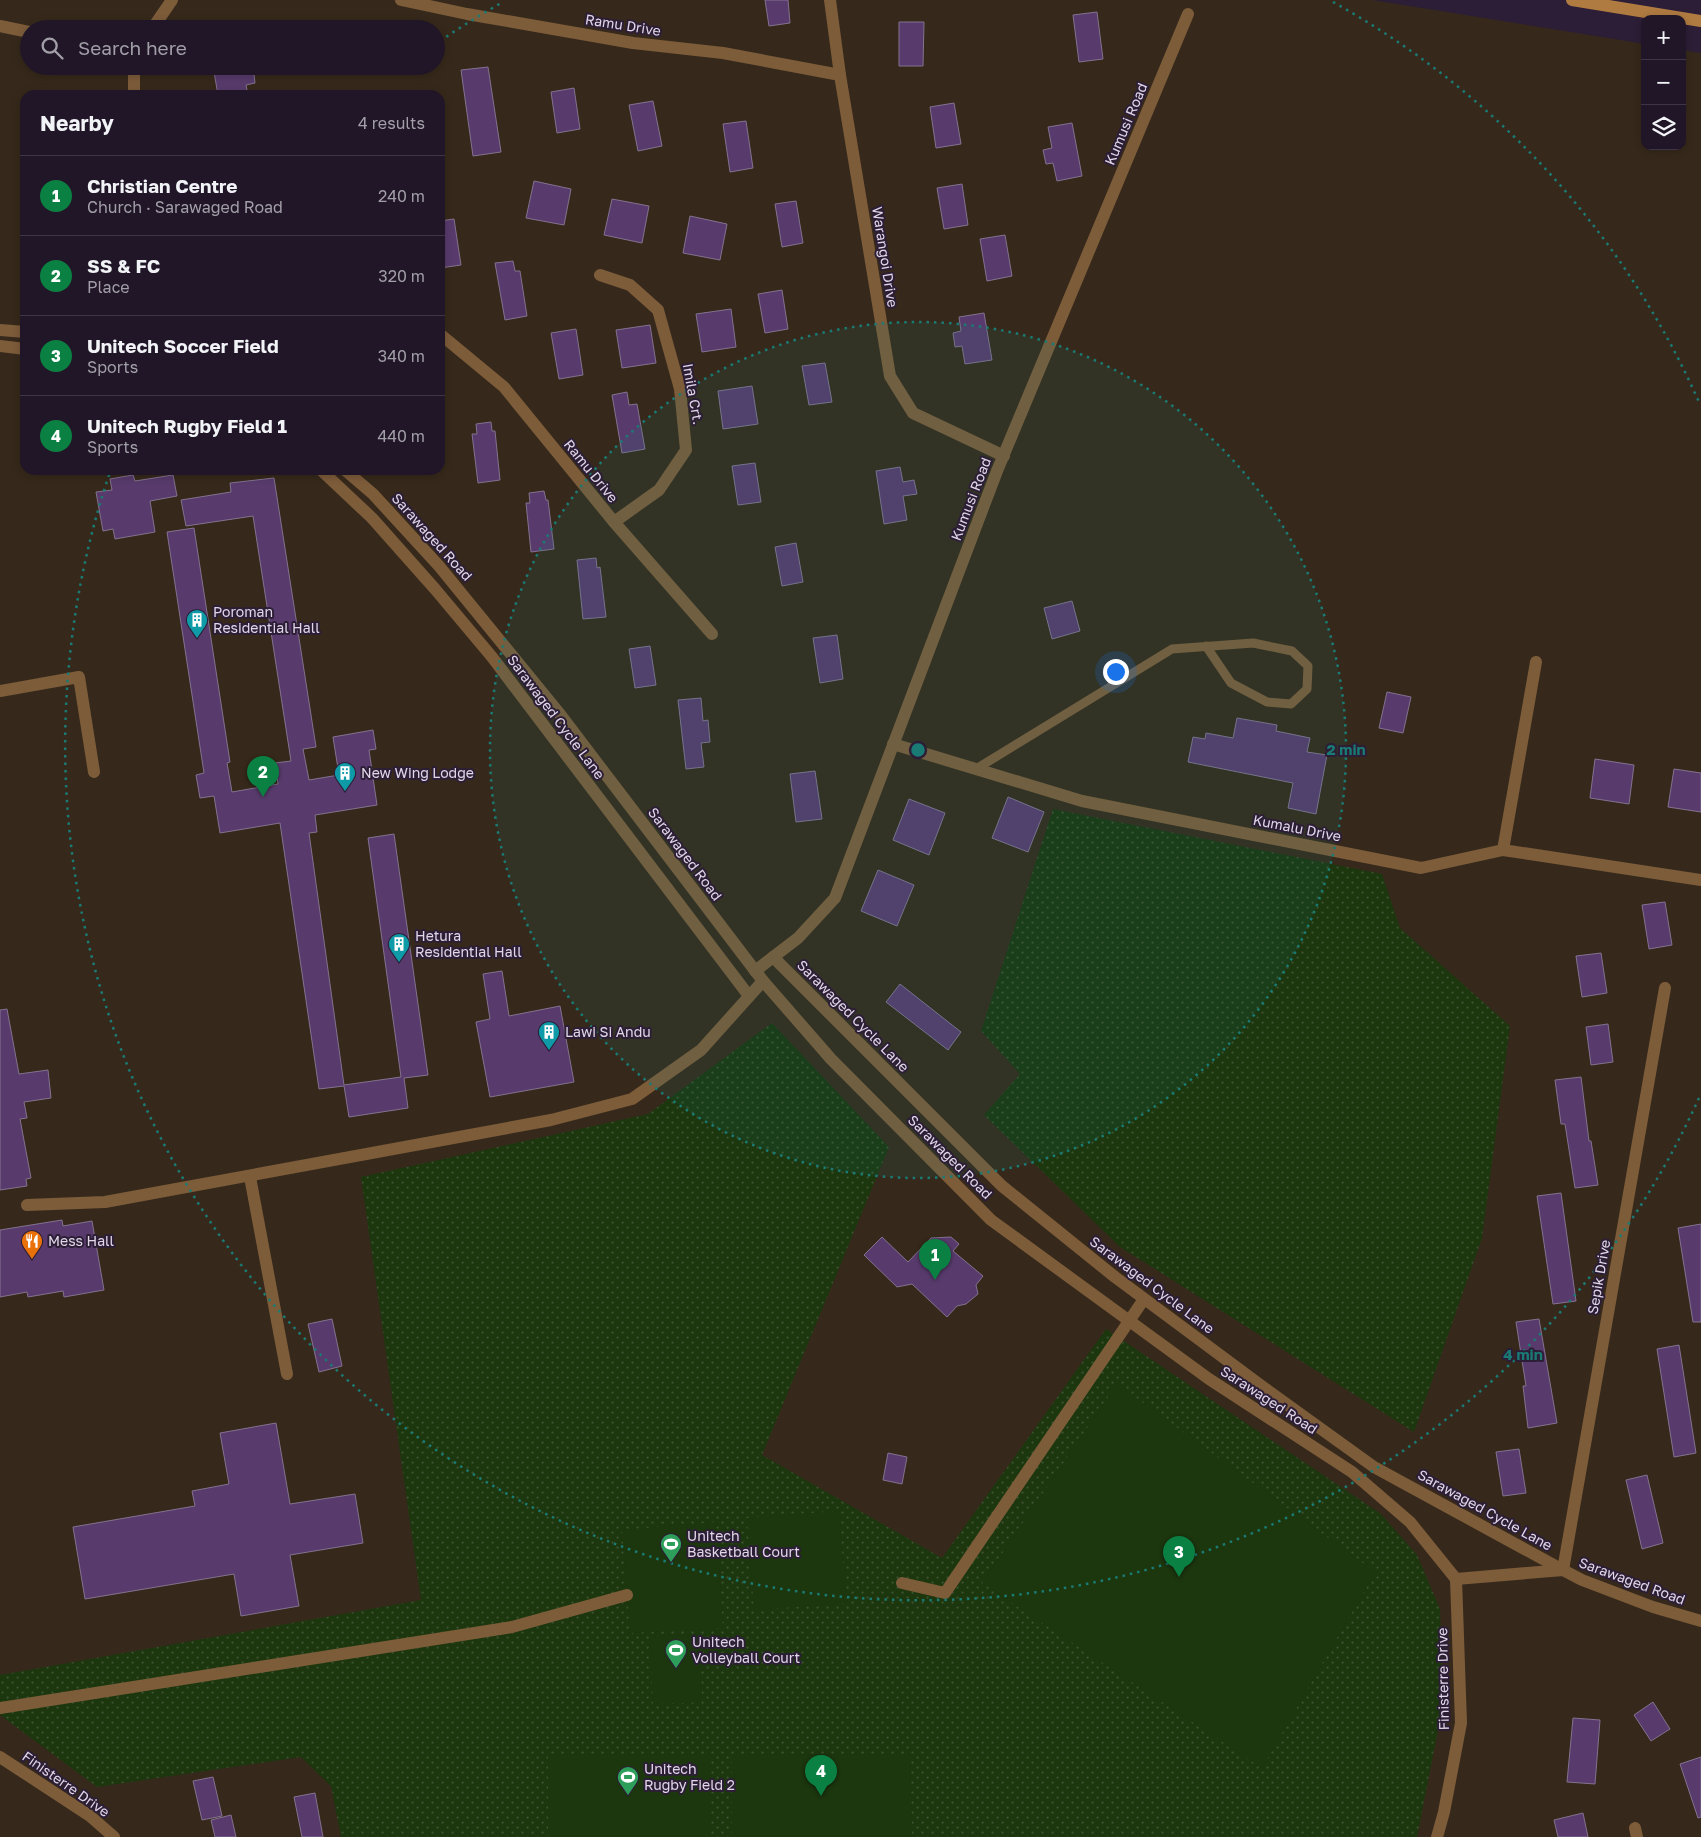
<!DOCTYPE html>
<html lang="en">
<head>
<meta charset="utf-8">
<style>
	:root { --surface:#211628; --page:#291f30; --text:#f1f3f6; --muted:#a29fa8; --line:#3e3545; --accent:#0b8043 }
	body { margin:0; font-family:"Golos Text",sans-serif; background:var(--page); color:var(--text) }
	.controls { position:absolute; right:15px; top:15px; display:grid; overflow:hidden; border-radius:10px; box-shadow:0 2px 8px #0003 }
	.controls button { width:45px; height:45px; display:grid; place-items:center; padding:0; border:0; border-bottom:1px solid var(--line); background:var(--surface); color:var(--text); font:25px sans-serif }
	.you { position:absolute; left:1115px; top:671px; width:18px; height:18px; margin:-12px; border:4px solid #fff; border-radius:50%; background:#1a73e8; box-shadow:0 0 0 8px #1a73e833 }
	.badge { display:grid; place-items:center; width:32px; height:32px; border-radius:50%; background:var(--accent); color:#fff; font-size:16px; font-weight:700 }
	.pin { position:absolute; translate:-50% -41px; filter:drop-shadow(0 1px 2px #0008) }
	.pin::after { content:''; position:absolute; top:26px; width:18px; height:15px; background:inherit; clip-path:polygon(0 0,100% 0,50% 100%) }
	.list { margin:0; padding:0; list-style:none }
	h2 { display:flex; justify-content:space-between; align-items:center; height:65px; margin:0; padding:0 20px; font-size:21px }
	h2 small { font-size:16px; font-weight:400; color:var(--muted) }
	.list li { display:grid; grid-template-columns:32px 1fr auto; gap:15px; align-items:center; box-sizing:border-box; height:80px; padding:0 20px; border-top:1px solid var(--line) }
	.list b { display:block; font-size:19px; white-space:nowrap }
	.list p { margin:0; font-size:16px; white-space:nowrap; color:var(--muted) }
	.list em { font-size:16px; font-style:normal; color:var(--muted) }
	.icon { flex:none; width:28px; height:28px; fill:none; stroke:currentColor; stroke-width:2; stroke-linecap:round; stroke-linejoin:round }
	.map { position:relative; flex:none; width:1701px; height:1837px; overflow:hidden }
	.search { position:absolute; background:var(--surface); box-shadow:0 2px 8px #0003; left:20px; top:20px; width:425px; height:55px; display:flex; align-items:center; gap:12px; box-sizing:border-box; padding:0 18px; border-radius:28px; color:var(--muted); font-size:19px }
	.panel { position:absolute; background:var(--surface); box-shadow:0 2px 8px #0003; left:20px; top:90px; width:425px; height:385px; border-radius:15px }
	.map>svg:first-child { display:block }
	.education { fill:#36291b; fill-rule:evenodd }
	.green { fill:url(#green-dots) }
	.pitch { fill:#1c360e }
	.building { fill:#583b6c; stroke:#83728f }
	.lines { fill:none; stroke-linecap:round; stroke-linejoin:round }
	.lane { stroke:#7d5c3a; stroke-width:9 }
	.street { stroke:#7d5c3a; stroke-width:12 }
	.secondary { stroke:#b07b41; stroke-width:12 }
	.ring { fill:none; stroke:#1a7b74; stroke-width:2.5; stroke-dasharray:2.5 5 }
	.labels { text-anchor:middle; stroke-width:4; stroke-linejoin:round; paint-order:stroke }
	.street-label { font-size:14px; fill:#e1d7e8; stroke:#2c1e36 }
	.poi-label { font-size:14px; fill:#e1d7e8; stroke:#2c1e36; text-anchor:start }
	.centre { fill:#1a7b74; stroke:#2c1e36; stroke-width:2.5 }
	.ring-label { font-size:15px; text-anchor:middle; font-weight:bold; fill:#1a7b74; stroke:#2c1e36; stroke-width:4; stroke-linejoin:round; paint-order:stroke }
</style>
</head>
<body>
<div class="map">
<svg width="1701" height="1837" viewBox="0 0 1701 1837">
	<defs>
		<pattern id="green-dots" width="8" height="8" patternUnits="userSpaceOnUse" patternTransform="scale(1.25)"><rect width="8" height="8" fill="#1c360e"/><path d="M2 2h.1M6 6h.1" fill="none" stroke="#3d5231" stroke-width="1.8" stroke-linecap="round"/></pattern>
	</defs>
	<rect width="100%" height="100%" fill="#2c1e36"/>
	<path class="education" d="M 0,0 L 1372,0 L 1645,44 L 1645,146 L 1682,146 L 1682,50 L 1701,53 L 1701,1837 L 0,1837 ZM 29,29 L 436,29 L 436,66 L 29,66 ZM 25,95 L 440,95 L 440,470 L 25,470 Z"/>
	<g class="green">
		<polygon points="1053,809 1382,874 1400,928 1510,1026 1482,1238 1414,1432 1120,1247 984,1115 1020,1074 981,1031"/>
		<polygon points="772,1023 889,1147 762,1455 942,1558 1106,1329 1381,1514 1417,1555 1440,1609 1443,1705 1417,1837 341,1837 331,1786 301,1757 97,1787 0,1715 0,1675 421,1600 361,1177 648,1114"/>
	</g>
	<g class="pitch">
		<polygon points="1117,1384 1375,1572 1262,1768 982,1583"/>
		<polygon points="839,1511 846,1603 754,1610 747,1518"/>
		<polygon points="716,1522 723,1628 630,1633 622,1530"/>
		<polygon points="699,1635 702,1702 653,1704 650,1637"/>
		<polygon points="548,1754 709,1755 709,1837 548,1837"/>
		<polygon points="732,1754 910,1755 912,1837 732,1837"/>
	</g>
	<g class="building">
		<polygon points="765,0 788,0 790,23 769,26"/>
		<polygon points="1097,12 1103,59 1079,62 1073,15"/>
		<polygon points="899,22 924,22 923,66 899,66"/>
		<polygon points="213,66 253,66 255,83 246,85 248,95 218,95"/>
		<polygon points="488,67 501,152 473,156 461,70"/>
		<polygon points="574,88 580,129 557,133 551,92"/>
		<polygon points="653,101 662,146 638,151 629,105"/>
		<polygon points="954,103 961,144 936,148 930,107"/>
		<polygon points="746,121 753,168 730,172 723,124"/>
		<polygon points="1072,123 1082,176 1057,181 1053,163 1046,164 1043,150 1052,148 1048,127"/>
		<polygon points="534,181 571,189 564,225 526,218"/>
		<polygon points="962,184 968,225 944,229 937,188"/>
		<polygon points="612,199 649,206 642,243 604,235"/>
		<polygon points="796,201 803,243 782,247 775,204"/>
		<polygon points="690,216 727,224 720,260 683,253"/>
		<polygon points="454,219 461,265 440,268 440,221"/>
		<polygon points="1005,235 1012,276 987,281 980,239"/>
		<polygon points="513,261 515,271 520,271 527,316 505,320 495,263"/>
		<polygon points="782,290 788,329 765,333 758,294"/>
		<polygon points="731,309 736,347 702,352 696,314"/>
		<polygon points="984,313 992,360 965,364 962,346 955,347 953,333 961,331 959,317"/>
		<polygon points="650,325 656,363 622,368 616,330"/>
		<polygon points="576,329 583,375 559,379 551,333"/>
		<polygon points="825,363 832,402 809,405 802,366"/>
		<polygon points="752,386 758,424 723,429 718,391"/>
		<polygon points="627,392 629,405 637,404 645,449 622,453 612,395"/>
		<polygon points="491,422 492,431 495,431 500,480 478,483 472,434 477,434 476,424"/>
		<polygon points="755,463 761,502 738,505 732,466"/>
		<polygon points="900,467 903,482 914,480 917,494 903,496 907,520 884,524 876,471"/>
		<polygon points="133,475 135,481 173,475 177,496 150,501 155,532 115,539 113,529 103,531 96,492 112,490 110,479"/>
		<polygon points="274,478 316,747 303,749 309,780 339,775 333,737 373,730 376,749 369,750 377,805 315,815 317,832 309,833 344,1085 401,1077 368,838 394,834 428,1075 404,1078 408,1108 349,1117 344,1086 319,1089 280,823 220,833 214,796 200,798 196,775 204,773 167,532 194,528 230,762 227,763 232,792 278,784 275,763 291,761 253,516 186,526 181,500 231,492 230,483"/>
		<polygon points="544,491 546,500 548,500 554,549 531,552 526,503 530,503 529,493"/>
		<polygon points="796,543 803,582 782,586 775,547"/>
		<polygon points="596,558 597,568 600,567 606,617 583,619 577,560"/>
		<polygon points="1072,601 1080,631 1052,639 1044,608"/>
		<polygon points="837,635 843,679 820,683 813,638"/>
		<polygon points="650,646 656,685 635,688 629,649"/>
		<polygon points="1387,692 1411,697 1403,733 1379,728"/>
		<polygon points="701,698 703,721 708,720 710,742 701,743 704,767 686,769 678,700"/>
		<polygon points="1237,718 1277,725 1276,731 1310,738 1307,752 1327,755 1316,814 1288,808 1293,783 1188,762 1193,737 1205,739 1206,733 1233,738"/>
		<polygon points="1595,759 1634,765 1629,804 1590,798"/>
		<polygon points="1674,769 1701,773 1701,812 1668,807"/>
		<polygon points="815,771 822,819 796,822 790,774"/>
		<polygon points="1008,797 1044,812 1028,852 992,838"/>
		<polygon points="909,799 945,813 929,855 893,840"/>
		<polygon points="878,870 914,885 897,926 861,911"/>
		<polygon points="1665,902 1672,945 1649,949 1642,905"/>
		<polygon points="1601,953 1607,993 1582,997 1576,956"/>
		<polygon points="502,971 509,1016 560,1006 574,1082 490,1097 476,1022 490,1019 483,974"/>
		<polygon points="900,984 961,1032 948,1050 886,1002"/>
		<polygon points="7,1009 19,1074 48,1070 51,1098 24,1102 27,1118 20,1119 31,1178 26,1179 27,1186 0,1190 0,1010"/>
		<polygon points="1608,1024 1613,1062 1591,1065 1586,1027"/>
		<polygon points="1581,1077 1589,1141 1591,1141 1598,1185 1575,1188 1565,1124 1561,1124 1555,1080"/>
		<polygon points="1561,1193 1576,1301 1553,1304 1537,1196"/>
		<polygon points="62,1220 63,1226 92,1221 104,1290 64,1297 63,1291 28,1297 27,1292 0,1297 0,1230"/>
		<polygon points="1701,1224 1701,1322 1693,1322 1678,1228"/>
		<polygon points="882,1237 908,1262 931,1238 951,1237 959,1244 953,1251 983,1276 976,1285 978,1294 966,1304 957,1306 947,1317 912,1284 897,1287 864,1255"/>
		<polygon points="332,1319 342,1366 319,1372 308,1324"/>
		<polygon points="1539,1319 1557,1423 1528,1428 1523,1386 1526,1386 1516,1322"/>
		<polygon points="1679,1345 1696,1453 1674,1457 1657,1349"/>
		<polygon points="276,1423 290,1504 355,1494 363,1543 290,1555 299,1606 241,1616 234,1574 85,1599 73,1527 195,1506 192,1491 229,1484 220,1433"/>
		<polygon points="1519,1449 1526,1493 1503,1496 1496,1452"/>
		<polygon points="888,1453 907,1457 902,1484 883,1480"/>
		<polygon points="1647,1475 1663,1543 1642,1549 1626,1480"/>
		<polygon points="1653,1702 1670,1729 1651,1741 1634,1715"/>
		<polygon points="1573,1718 1600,1720 1595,1784 1567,1782"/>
		<polygon points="1701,1757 1701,1817 1698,1818 1680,1764"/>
		<polygon points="213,1777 222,1816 202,1820 193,1781"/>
		<polygon points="315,1793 323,1837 302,1837 294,1797"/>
		<polygon points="1583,1813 1588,1837 1558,1837 1554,1820"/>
		<polygon points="231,1815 236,1837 215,1837 211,1820"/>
	</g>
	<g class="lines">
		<polyline class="lane" points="976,769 1172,649 1253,643 1292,651 1308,666 1307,689 1291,704 1267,702 1231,683 1206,646"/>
		<g class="street">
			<polyline points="401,0 467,14 633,43 723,53 840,75"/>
			<polyline points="830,0 840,75 890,376 913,413 1004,456"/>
			<polyline points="0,26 29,32"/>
			<polyline points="152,29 172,0"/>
			<polyline points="134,95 134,66"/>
			<polyline points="600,275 630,285 658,310 680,389 686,450 659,490 614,522"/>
			<polyline points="0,330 25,332"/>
			<polyline points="440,334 504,387 614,522 712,634"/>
			<polyline points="0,346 25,349"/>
			<polyline points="321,470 372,518 435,589 492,657 749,996"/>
			<polyline points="345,470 373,494 439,566 559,713 763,981 831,1059 991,1220 1209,1379 1352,1472 1410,1522 1456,1579 1563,1570 1582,1580 1653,1607 1701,1621"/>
			<polyline points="0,691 79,677 94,772"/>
			<polyline points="893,744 1082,801 1421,868 1503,850 1701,880"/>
			<polyline points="1503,850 1536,662"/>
			<polyline points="773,957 1002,1186 1115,1277 1263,1387 1374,1467 1563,1570"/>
			<polyline points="755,971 798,938 835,898 997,471 1188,14"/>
			<polyline points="250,1177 287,1374"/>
			<polyline points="27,1205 105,1202 551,1120 632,1099 701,1050 763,981"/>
			<polyline points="1563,1570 1665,988"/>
			<polyline points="902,1583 945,1593 1144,1299"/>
			<polyline points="0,1708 512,1627 627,1595"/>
			<polyline points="0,1757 90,1816 114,1837"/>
			<polyline points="1635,1828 1637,1837"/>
			<polyline points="1437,1837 1444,1812 1461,1723 1456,1579"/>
		</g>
		<polyline class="secondary" points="1572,0 1701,21"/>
	</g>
	<circle cx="918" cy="750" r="428" fill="#1a7b74" fill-opacity=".12"/>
	<g class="ring">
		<circle cx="918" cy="750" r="428"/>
		<path d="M1699 1098A855 855 0 0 1 110 472M440 41A855 855 0 0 1 503 2M1333 2A855 855 0 0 1 1699 402"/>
	</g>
	<defs>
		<g id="building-pin" transform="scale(1.125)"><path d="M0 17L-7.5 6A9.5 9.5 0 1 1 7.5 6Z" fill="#0f9aa8" stroke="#2c1e36"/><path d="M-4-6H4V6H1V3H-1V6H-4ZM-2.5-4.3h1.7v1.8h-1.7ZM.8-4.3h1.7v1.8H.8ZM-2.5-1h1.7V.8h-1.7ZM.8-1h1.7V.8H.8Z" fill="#fff"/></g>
		<g id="restaurant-pin" transform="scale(1.125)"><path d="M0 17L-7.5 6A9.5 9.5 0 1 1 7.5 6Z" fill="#e8710a" stroke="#2c1e36"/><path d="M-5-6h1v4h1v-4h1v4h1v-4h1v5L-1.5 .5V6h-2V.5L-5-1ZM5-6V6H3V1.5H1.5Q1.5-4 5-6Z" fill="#fff"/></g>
		<g id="stadium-pin" transform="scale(1.125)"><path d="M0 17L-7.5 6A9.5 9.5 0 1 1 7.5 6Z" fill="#2e9e5b" stroke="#2c1e36"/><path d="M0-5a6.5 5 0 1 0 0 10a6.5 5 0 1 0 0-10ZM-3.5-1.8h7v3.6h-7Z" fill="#fff"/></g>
	</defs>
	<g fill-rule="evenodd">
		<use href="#building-pin" x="197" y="620"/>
		<use href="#building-pin" x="345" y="773"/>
		<use href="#building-pin" x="399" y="944"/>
		<use href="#building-pin" x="549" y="1032"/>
		<use href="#restaurant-pin" x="32" y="1241"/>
		<use href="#stadium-pin" x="671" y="1544"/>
		<use href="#stadium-pin" x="676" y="1650"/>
		<use href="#stadium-pin" x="628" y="1777"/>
	</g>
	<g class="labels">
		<g class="street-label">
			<text transform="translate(623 25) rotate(9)" y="5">Ramu Drive</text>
			<text transform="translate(1126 124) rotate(-67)" y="5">Kumusi Road</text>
			<text transform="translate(885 257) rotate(81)" y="5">Warangoi Drive</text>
			<text transform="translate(693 394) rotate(80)" y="5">Imila Crt.</text>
			<text transform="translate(591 471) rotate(51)" y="5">Ramu Drive</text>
			<text transform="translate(971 499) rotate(-69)" y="5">Kumusi Road</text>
			<text transform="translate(432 537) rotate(48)" y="5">Sarawaged Road</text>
			<text transform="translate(556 717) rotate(53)" y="5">Sarawaged Cycle Lane</text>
			<text transform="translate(1297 828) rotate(11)" y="5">Kumalu Drive</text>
			<text transform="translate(685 854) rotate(53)" y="5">Sarawaged Road</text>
			<text transform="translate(853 1016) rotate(45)" y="5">Sarawaged Cycle Lane</text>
			<text transform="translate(950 1157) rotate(45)" y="5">Sarawaged Road</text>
			<text transform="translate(1599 1277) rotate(-80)" y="5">Sepik Drive</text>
			<text transform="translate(1152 1285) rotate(37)" y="5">Sarawaged Cycle Lane</text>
			<text transform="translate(1269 1400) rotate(33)" y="5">Sarawaged Road</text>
			<text transform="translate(1485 1510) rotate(29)" y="5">Sarawaged Cycle Lane</text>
			<text transform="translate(1632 1581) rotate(20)" y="5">Sarawaged Road</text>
			<text transform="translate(1443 1679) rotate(-91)" y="5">Finisterre Drive</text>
			<text transform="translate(66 1784) rotate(35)" y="5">Finisterre Drive</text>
		</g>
		<g class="poi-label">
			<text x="213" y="617">Poroman<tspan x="213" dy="16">Residential Hall</tspan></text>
			<text x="361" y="778">New Wing Lodge</text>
			<text x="415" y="941">Hetura<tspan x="415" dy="16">Residential Hall</tspan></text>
			<text x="565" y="1037">Lawi Si Andu</text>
			<text x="48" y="1246">Mess Hall</text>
			<text x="687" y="1541">Unitech<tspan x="687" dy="16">Basketball Court</tspan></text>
			<text x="692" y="1647">Unitech<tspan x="692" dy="16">Volleyball Court</tspan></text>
			<text x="644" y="1774">Unitech<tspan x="644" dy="16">Rugby Field 2</tspan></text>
		</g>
	</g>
	<circle cx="918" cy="750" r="8" class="centre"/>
	<g class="ring-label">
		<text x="1346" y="755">2 min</text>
		<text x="1523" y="1360">4 min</text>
	</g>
</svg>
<div class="controls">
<button>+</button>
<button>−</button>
<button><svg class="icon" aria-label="layers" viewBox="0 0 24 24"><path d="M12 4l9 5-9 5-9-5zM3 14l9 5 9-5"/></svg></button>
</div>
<div class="you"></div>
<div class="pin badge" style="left:935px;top:1280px">1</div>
<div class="pin badge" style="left:263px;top:797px">2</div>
<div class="pin badge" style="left:1179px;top:1577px">3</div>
<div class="pin badge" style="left:821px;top:1796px">4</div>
<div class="search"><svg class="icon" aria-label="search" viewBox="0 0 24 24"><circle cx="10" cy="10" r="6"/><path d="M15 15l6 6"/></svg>Search here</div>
<section class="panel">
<h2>Nearby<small>4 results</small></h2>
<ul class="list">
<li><span class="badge">1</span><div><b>Christian Centre</b><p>Church · Sarawaged Road</p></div><em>240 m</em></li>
<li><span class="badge">2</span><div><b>SS &amp; FC</b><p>Place</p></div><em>320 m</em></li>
<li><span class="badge">3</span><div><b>Unitech Soccer Field</b><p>Sports</p></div><em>340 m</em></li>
<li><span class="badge">4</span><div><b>Unitech Rugby Field 1</b><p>Sports</p></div><em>440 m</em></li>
</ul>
</section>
</div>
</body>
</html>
